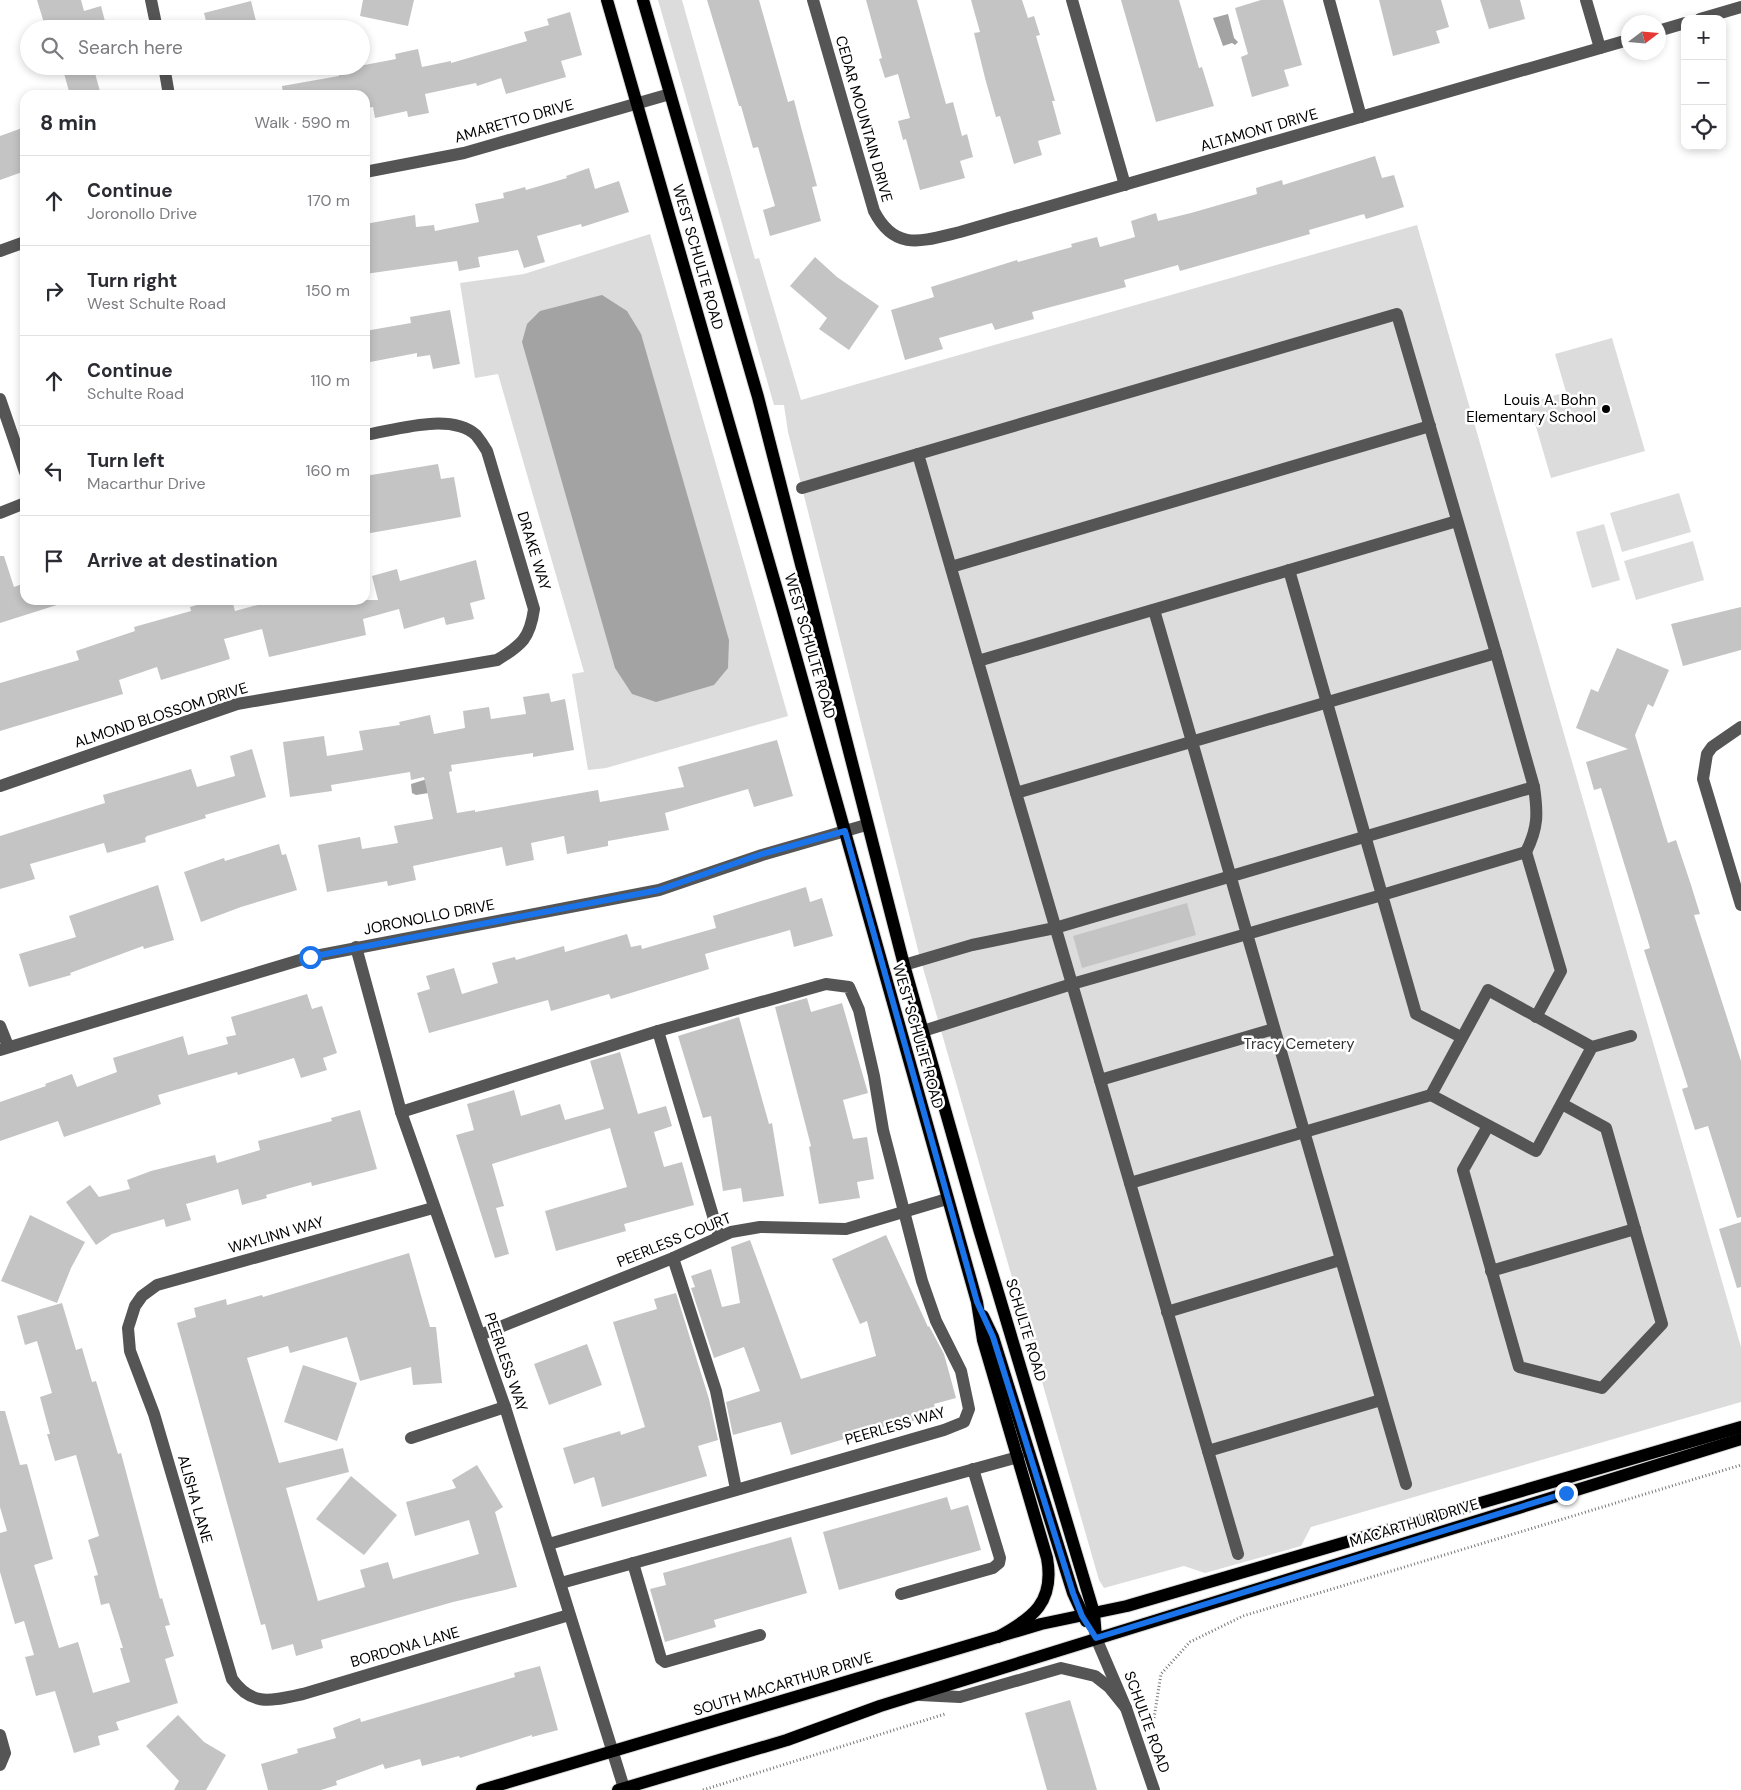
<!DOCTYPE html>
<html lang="en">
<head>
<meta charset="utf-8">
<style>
	:root { --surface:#fff; --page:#f7f7f7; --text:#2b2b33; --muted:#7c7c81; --line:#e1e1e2 }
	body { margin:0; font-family:"DM Sans",sans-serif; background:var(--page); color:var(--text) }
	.controls { position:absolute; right:15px; top:15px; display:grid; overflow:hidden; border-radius:10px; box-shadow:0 2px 8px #0003 }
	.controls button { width:45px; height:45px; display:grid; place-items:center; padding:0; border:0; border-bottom:1px solid var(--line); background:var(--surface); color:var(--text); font:25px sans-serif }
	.compass { position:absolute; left:1621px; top:15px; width:45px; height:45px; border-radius:50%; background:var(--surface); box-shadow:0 2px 8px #0003; rotate:74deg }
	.stop { position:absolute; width:15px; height:15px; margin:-11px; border:4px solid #1a73e8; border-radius:50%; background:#fff }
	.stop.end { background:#1a73e8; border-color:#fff; box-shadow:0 1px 5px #0008 }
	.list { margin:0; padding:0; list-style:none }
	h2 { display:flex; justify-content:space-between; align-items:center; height:65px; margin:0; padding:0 20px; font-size:21px }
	h2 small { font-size:16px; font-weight:400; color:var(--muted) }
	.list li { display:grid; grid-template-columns:32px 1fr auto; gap:15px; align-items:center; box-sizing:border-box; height:90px; padding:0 20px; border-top:1px solid var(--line) }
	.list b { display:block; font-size:19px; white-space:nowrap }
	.list p { margin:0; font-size:16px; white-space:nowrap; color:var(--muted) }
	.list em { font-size:16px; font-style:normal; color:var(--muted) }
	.icon { flex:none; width:28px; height:28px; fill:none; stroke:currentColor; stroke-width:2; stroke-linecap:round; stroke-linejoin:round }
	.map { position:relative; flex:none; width:1741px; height:1790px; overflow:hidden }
	.search { position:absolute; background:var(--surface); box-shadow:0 2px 8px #0003; left:20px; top:20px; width:350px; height:55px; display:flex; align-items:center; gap:12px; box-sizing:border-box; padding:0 18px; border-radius:28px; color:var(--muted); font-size:19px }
	.panel { position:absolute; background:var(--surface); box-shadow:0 2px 8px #0003; left:20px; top:90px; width:350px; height:515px; border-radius:15px }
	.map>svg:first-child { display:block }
	.green { fill:#dcdcdc }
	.water { fill:#a3a3a3 }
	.building { fill:#c4c4c4 }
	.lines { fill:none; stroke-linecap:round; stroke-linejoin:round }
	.major-casing { stroke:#dbdbdb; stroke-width:14 }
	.path { stroke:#777; stroke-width:3; stroke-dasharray:1 2.5; stroke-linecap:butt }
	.minor { stroke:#555; stroke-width:12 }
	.major { stroke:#000; stroke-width:12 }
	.route { stroke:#1a73e8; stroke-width:6 }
	.poi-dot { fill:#000; stroke:#fff; stroke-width:2 }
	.labels { text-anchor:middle; stroke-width:5; stroke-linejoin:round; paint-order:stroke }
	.street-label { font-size:15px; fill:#000; stroke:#fff }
	.poi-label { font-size:15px; fill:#000; stroke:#fff; text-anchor:end }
	.park-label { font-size:15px; fill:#333; stroke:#fff }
</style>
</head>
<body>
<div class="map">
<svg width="1741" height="1790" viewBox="0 0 1741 1790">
	<rect width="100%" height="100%" fill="#fff"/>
	<g class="green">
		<polygon points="658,0 682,0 755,259 759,258 801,400 1417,225 1741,1347 1741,1402 1311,1527 1301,1546 1205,1573 1184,1566 1104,1588 1099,1580 919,954 788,432 784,405 774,405"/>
		<polygon points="650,234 788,716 606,768 588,770 572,674 584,672 498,374 475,378 460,283 524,274"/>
		<polygon points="1612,338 1645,451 1551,478 1529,403 1566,392 1555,354"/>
		<polygon points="1679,493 1691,532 1622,552 1610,513"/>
		<polygon points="1604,524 1620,580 1592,588 1576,532"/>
		<polygon points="1693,541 1704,580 1636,600 1624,561"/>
	</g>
	<g class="water">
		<polygon points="1228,14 1234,38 1238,42 1235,45 1232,43 1223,46 1213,18"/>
		<polygon points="602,295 627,311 641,334 729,640 728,668 714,685 656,702 632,694 615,668 522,342 527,324 540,311"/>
		<polygon points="424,780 426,780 441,791 416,795 412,793 411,784"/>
	</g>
	<g class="building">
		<polygon points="37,0 81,0 84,11 101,6 107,29 40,29 39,24 44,23"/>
		<polygon points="363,0 414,0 408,26 360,16"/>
		<polygon points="707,0 759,0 788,102 794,100 801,127 817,186 812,187 821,221 770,236 763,210 775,206 758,147 753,148 741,106 739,106"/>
		<polygon points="866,0 917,0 946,104 953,102 962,136 967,134 973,157 960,161 965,178 920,190 906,139 903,140 898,121 910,118 898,74 885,78 879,59 882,58"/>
		<polygon points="971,0 1022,0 1028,18 1034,16 1040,35 1036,36 1055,101 1052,101 1061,134 1038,141 1042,155 1014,164 1000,116 996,117 985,78 974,33 980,32"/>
		<polygon points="1121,0 1179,0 1199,68 1202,67 1214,106 1156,122"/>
		<polygon points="1261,0 1283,0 1302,65 1284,70 1289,86 1252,97 1241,57 1248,54 1235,8"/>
		<polygon points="1379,0 1441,0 1449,27 1436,31 1440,43 1393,56"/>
		<polygon points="1480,0 1520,0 1525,19 1489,29"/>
		<polygon points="251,1 258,29 208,29 204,13"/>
		<polygon points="570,12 582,55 561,61 566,77 506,94 501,78 477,86 476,83 425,94 429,113 408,117 407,111 375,118 373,107 365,108 365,95 283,95 282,86 339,76 338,70 396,59 395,54 418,49 422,67 451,61 451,63 527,41 524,32 549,25 547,19"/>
		<polygon points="62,66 93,66 101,95 70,95"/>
		<polygon points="25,127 25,171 0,180 0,136"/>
		<polygon points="1375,156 1382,178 1394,175 1404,207 1366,219 1364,214 1309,230 1310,234 1180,271 1178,265 1124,280 1126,287 1032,312 1034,319 995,330 992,323 939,338 943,349 905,360 891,310 934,297 931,287 1017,260 1018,262 1072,247 1071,244 1097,237 1100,247 1135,237 1131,221 1156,213 1158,221 1191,213 1257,194 1256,188 1282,180 1283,185"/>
		<polygon points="589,168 595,189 619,181 629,212 582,227 581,224 537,236 545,262 524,268 518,250 478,257 480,267 459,271 457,261 365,274 365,224 415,215 416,227 434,225 435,231 479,222 475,204 504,198 503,193 525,187 526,190 567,178 566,176"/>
		<polygon points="815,257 837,277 879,306 849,350 819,329 827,318 790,286"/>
		<polygon points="450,310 460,364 433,369 430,355 417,357 417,353 365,363 365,331 411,323 410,317"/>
		<polygon points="438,464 441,479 454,477 461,517 365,534 365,476"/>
		<polygon points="0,556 4,556 14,587 25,583 25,600 60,600 60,604 0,623"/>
		<polygon points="476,560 485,599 470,603 474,619 446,625 444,617 404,629 399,609 363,619 366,635 269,657 262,629 224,639 230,659 161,680 157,667 119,680 123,694 0,731 0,683 79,660 76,651 135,631 134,627 191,611 190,607 215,600 232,600 235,611 276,600 378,600 372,576 397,569 400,581"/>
		<polygon points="1741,607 1741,650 1683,666 1671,624"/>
		<polygon points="1617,648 1669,670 1653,707 1648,704 1635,735 1668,843 1676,840 1691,885 1700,914 1694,915 1741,1061 1741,1217 1737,1218 1708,1126 1695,1130 1682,1089 1688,1087 1644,950 1650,948 1601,788 1594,790 1586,762 1628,749 1576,728 1591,689 1598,692"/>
		<polygon points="549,693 551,702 565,699 574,750 533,757 533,753 451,765 452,771 449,772 457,813 475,810 475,812 598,790 600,802 684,787 678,767 777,740 793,796 754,807 748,789 665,813 669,830 608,841 608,846 567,854 564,836 531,843 534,860 506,866 502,847 413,866 416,880 388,886 387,881 327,892 318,845 360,837 362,849 398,843 394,826 433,819 424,777 411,780 410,772 331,785 332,791 290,797 283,742 324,736 327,756 363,750 359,731 400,725 399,722 430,715 434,734 465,728 463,711 489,707 491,719 526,714 523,697"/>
		<polygon points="252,749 266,797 205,815 206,818 147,836 145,838 146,842 107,853 104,843 30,864 35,879 0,889 0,836 105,803 103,795 191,769 197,787 235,776 230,756"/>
		<polygon points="279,844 282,855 286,854 297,890 241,907 201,922 184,872 224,858 225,861"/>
		<polygon points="158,885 174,940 144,949 143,946 70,973 71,975 29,987 19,954 76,937 69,916"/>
		<polygon points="806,887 810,902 822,898 833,936 794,947 790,930 705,954 709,969 611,999 609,994 551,1011 548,1000 429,1033 417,993 430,989 426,976 454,968 462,994 498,983 492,963 515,957 516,960 564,946 565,952 627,934 631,947 641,945 642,949 716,928 713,916"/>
		<polygon points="1187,903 1196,935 1082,968 1073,936"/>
		<polygon points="307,994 312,1009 322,1006 337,1053 323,1058 327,1070 301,1078 294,1058 238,1075 237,1072 158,1095 161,1104 64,1137 58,1121 0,1141 0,1102 46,1086 45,1084 72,1074 77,1087 117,1072 113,1058 183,1036 188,1055 228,1044 226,1037 236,1035 231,1017"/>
		<polygon points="807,998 811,1012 842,1003 868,1093 843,1100 853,1139 867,1137 874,1179 857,1182 860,1198 819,1204 809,1147 811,1146 775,1007"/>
		<polygon points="739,1017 769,1124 772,1123 784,1196 743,1202 741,1188 723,1191 711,1116 703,1118 678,1036"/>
		<polygon points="620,1052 638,1114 666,1106 672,1126 654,1132 664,1167 682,1162 694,1205 624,1224 626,1231 556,1251 545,1211 627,1187 610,1128 492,1164 504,1206 496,1208 509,1254 495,1258 456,1135 474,1130 467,1104 514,1090 521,1116 560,1104 565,1120 604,1109 590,1061"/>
		<polygon points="360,1110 377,1169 312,1186 311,1182 266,1195 267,1198 242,1205 238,1189 186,1204 191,1220 166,1227 164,1219 112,1234 96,1245 66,1202 90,1185 99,1197 130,1189 127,1180 151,1171 215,1155 217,1163 260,1150 258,1141 332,1121 331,1118"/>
		<polygon points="30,1215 85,1242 71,1268 57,1303 1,1281"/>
		<polygon points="1741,1222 1741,1287 1737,1288 1719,1229"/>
		<polygon points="886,1235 928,1327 929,1326 944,1354 956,1398 934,1404 937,1414 895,1426 894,1424 791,1455 781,1422 733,1435 726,1402 760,1391 744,1347 714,1358 691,1288 695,1287 691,1276 711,1269 722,1307 740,1303 731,1247 750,1240 801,1379 876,1356 867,1321 860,1324 832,1259"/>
		<polygon points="409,1253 430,1327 436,1327 442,1383 413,1385 411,1367 360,1381 347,1337 290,1353 288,1346 247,1358 279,1463 343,1448 349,1472 286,1488 318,1601 365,1587 360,1570 388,1562 393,1579 479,1554 469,1520 415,1536 406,1502 456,1488 452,1480 477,1465 503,1507 495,1512 517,1587 453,1602 321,1640 323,1648 296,1656 293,1644 272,1650 265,1624 261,1625 177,1323 196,1317 194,1308 226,1299 227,1305 262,1295 263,1297"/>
		<polygon points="676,1293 709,1399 718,1440 698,1446 707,1476 602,1507 594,1477 574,1484 563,1448 620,1431 621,1435 645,1427 613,1322 657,1309 654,1299"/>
		<polygon points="62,1303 76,1350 82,1348 92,1382 96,1381 118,1454 121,1453 160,1599 162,1598 170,1625 165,1626 174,1656 165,1659 178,1703 116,1722 119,1730 98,1736 100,1745 74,1753 55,1691 36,1696 25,1657 34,1655 24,1621 15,1624 0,1572 0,1533 7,1531 0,1507 0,1411 5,1411 20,1465 27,1464 53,1559 34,1565 59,1648 78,1642 93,1693 130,1682 120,1648 123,1648 109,1603 101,1605 94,1576 98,1575 88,1540 99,1536 76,1455 55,1461 47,1434 50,1434 40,1397 52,1393 37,1341 25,1345 17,1316"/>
		<polygon points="587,1344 602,1385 549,1405 534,1364"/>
		<polygon points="303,1365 357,1383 337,1441 284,1422"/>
		<polygon points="351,1476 397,1515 364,1555 316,1519"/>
		<polygon points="947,1497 951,1510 968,1505 981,1550 839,1590 823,1532"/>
		<polygon points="791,1537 807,1593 714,1620 716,1627 665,1642 650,1589 666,1585 663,1573"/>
		<polygon points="540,1666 558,1730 532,1737 532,1735 460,1758 459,1756 422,1766 420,1759 385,1769 383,1764 336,1781 337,1785 321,1790 268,1790 261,1764 298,1753 297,1749 336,1738 333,1728 360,1718 361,1722 515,1677 514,1673"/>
		<polygon points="1070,1700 1089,1763 1097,1790 1047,1790 1025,1713"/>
		<polygon points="178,1715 204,1742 226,1755 206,1790 174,1790 179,1781 146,1746"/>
	</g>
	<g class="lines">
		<g class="major-casing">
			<g id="major">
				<path d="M 607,0 L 783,611 L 977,1302 L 983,1340 L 1047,1558 C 1055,1602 1033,1618 998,1637"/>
				<polyline points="643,0 758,397 904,965 979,1229 1088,1593 1094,1613 1096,1638"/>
				<polyline points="983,1316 993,1337 1073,1593 1086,1621"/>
				<polyline points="482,1790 1041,1624 1127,1606 1741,1427"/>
				<polyline points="618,1790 787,1740 880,1706 1741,1439"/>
			</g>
		</g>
		<g class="path">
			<polyline points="1154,1718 1161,1674 1190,1642 1243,1616 1741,1465"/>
			<polyline points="703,1790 945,1714"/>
		</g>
		<g class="minor">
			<polyline points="151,0 157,29"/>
			<path d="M 813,0 L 874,211 C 895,252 922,241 960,232 L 1628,40"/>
			<polyline points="1072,0 1125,185"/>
			<polyline points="1329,0 1361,117"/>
			<polyline points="1586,0 1600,48"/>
			<polyline points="1700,19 1741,7"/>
			<polyline points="1658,31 1685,23"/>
			<polyline points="164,66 169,95"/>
			<polyline points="365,172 464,153 670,94"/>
			<polyline points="0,251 25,242"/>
			<polyline points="0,399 25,472"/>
			<polyline points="802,488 918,454"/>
			<polyline points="0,513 25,503"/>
			<polyline points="951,567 1430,426"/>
			<polyline points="1289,570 1382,895 1247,934 1406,1484"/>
			<polyline points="978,661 1457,521"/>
			<polyline points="1741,727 1712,747 1707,754 1703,779 1741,905"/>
			<path d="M 0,786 L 237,704 L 497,660 C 522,645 530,638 534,609 L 487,451 C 484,446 480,440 476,435 C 450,412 396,430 365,435"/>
			<polyline points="1016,793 918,454 1397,314 1496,653"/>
			<path d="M 1526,852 C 1538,828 1538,814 1534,787"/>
			<polyline points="356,947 401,1112 505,1407 624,1788"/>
			<path d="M 904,965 L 972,945 L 1055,928 L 1534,787 L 1496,653 C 1336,700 1176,746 1016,793 L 1072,984 L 1247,934 C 1217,826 1185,718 1154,610"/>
			<polyline points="0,1026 8,1046"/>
			<polyline points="658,1031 719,1236"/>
			<polyline points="923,1031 1072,984 1238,1554"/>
			<polyline points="1461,1037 1416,1014 1382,895 1526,852 1561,971 1536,1017"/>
			<polyline points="1592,1047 1488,990 1431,1095 1536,1151 1592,1047 1631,1036"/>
			<polyline points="0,1050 310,957 659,890 762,855 866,825"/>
			<polyline points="1100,1080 1274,1029"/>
			<polyline points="401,1112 658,1031 826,984 849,987 859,1010 874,1076 883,1130 922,1281 936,1321 961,1371 969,1409 964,1422 944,1430 549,1544"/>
			<polyline points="1488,1126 1463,1170 1519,1367 1602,1388 1662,1324 1606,1128 1562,1104"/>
			<polyline points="1130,1183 1431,1095"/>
			<path d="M 433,1208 L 157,1285 L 142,1296 L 135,1306 L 128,1328 L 130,1351 L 154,1414 L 232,1679 C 253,1708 273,1700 303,1694 L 569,1615"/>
			<polyline points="673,1258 716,1391 736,1489"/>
			<polyline points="1491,1271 1635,1229"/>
			<polyline points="1167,1312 1340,1260"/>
			<polyline points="480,1335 673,1258 731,1232 760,1227 846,1229 947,1199"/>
			<polyline points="411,1438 505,1407"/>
			<polyline points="1208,1451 1381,1400"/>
			<polyline points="633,1563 661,1659 665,1662 760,1635"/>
			<polyline points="561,1583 1018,1457"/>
			<polyline points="901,1594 993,1568 999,1563 1000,1558 973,1469"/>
			<polyline points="1096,1638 1126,1708 1154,1790"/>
			<polyline points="920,1695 960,1697 1061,1668 1095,1676 1109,1687 1126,1708"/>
			<polyline points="0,1735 5,1753 0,1765"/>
		</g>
		<use href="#major" class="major"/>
	</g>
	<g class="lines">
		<polyline class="route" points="310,957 659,890 762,854 845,831 977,1302 993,1337 1073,1593 1082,1616 1096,1638 1566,1493"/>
	</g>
	<circle class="poi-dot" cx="1606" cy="409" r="5"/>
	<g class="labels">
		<g class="street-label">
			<text transform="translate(864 119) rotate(74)" y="5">CEDAR MOUNTAIN DRIVE</text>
			<text transform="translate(514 121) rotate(-16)" y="5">AMARETTO DRIVE</text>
			<text transform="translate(1259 130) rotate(-16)" y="5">ALTAMONT DRIVE</text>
			<text transform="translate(698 257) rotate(74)" y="5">WEST SCHULTE ROAD</text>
			<text transform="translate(534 551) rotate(73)" y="5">DRAKE WAY</text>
			<text transform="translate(810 646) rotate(74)" y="5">WEST SCHULTE ROAD</text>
			<text transform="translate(161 715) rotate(-18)" y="5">ALMOND BLOSSOM DRIVE</text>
			<text transform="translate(429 917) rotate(-11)" y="5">JORONOLLO DRIVE</text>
			<text transform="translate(918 1036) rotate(74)" y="5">WEST SCHULTE ROAD</text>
			<text transform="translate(276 1235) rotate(-16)" y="5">WAYLINN WAY</text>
			<text transform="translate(674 1240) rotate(-22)" y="5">PEERLESS COURT</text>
			<text transform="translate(1026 1330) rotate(73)" y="5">SCHULTE ROAD</text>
			<text transform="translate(506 1362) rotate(71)" y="5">PEERLESS WAY</text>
			<text transform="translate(895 1426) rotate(-16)" y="5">PEERLESS WAY</text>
			<text transform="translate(195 1499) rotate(74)" y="5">ALISHA LANE</text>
			<text transform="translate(1414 1523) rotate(-17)" y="5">MACARTHUR DRIVE</text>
			<text transform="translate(405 1647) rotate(-16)" y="5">BORDONA LANE</text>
			<text transform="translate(783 1684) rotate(-17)" y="5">SOUTH MACARTHUR DRIVE</text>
			<text transform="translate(1147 1722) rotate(70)" y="5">SCHULTE ROAD</text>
		</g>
		<g class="poi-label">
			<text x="1596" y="405">Louis A. Bohn<tspan x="1596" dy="17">Elementary School</tspan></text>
		</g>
		<g class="park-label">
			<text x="1299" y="1049">Tracy Cemetery</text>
		</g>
	</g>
</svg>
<div class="controls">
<button>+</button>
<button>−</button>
<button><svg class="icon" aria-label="locate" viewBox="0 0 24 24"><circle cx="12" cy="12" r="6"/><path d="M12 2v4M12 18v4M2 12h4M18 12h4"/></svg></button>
</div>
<svg class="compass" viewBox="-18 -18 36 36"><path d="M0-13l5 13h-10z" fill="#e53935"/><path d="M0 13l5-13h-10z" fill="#7c7c81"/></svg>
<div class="stop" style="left:310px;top:957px"></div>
<div class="stop end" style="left:1566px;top:1493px"></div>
<div class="search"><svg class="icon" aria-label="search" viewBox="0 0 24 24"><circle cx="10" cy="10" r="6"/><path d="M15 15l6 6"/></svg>Search here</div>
<section class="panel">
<h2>8 min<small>Walk · 590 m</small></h2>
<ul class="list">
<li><svg class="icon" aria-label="ahead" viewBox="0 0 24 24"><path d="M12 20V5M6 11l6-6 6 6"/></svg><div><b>Continue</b><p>Joronollo Drive</p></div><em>170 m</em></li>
<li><svg class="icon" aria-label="right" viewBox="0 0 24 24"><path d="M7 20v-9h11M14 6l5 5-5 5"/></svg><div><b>Turn right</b><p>West Schulte Road</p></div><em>150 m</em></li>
<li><svg class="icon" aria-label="ahead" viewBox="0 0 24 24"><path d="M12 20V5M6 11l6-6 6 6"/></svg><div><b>Continue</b><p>Schulte Road</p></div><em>110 m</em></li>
<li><svg class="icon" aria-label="left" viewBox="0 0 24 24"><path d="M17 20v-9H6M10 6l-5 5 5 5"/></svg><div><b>Turn left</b><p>Macarthur Drive</p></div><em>160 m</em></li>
<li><svg class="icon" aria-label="arrive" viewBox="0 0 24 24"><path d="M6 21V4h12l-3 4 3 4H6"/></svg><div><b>Arrive at destination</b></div></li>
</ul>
</section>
</div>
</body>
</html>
